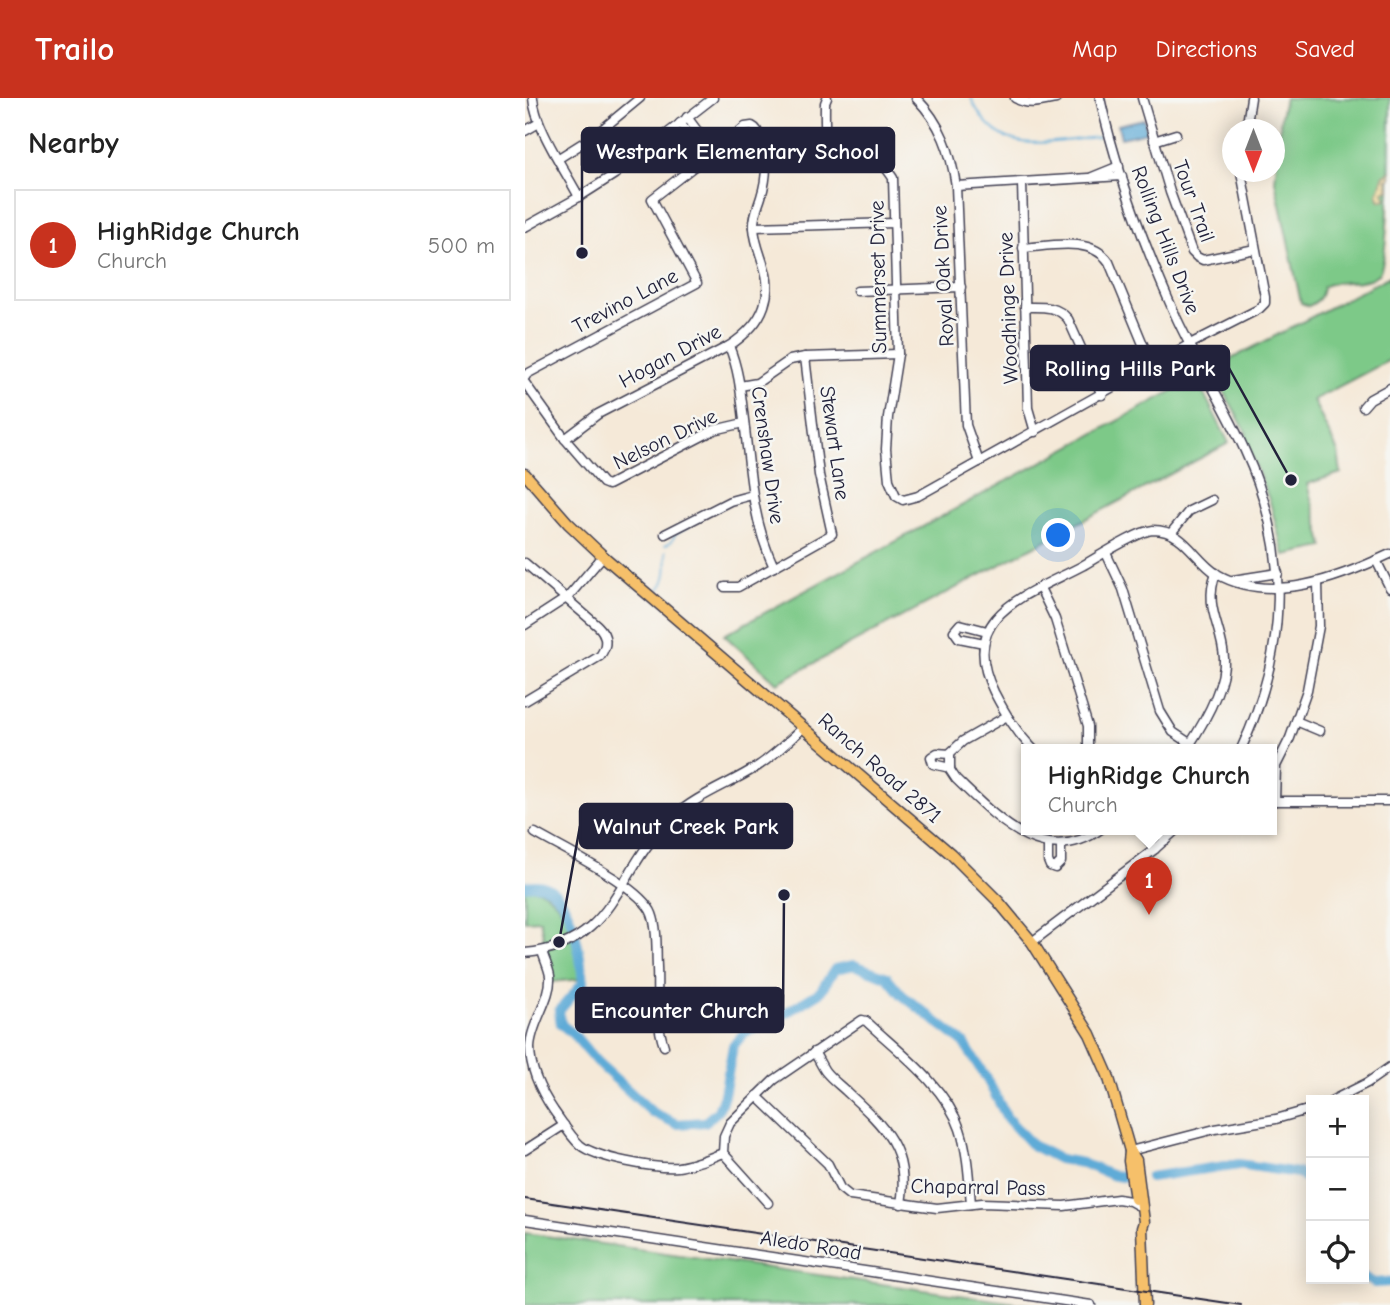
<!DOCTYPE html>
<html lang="en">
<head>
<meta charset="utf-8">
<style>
	:root { --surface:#fff; --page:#f6f6f6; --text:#222; --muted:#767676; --line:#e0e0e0; --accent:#c8321e }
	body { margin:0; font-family:"Comic Neue",sans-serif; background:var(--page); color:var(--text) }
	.controls { position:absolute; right:21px; bottom:21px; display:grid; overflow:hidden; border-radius:0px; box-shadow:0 4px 18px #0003 }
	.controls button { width:63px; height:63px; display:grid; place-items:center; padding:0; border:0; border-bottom:2px solid var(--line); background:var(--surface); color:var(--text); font:35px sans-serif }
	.compass { position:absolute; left:697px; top:21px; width:63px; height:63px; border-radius:50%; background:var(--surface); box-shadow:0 4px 18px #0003; rotate:180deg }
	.you { position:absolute; left:534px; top:438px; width:24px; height:24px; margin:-18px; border:5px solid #fff; border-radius:50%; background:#1a73e8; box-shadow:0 0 0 10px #1a73e833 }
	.badge { display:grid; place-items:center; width:46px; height:46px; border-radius:50%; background:var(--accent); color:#fff; font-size:23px; font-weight:700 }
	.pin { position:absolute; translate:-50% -58px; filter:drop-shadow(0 2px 4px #0008) }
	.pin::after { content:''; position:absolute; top:37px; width:24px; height:21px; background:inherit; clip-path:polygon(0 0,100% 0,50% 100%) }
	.popup { position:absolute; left:496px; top:646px; width:256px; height:91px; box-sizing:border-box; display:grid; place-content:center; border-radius:0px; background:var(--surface); filter:drop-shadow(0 2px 5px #0005); font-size:23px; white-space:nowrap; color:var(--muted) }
	.popup b { font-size:26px; color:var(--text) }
	.popup::after { content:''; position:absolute; left:50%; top:100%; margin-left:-14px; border:14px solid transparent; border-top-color:var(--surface) }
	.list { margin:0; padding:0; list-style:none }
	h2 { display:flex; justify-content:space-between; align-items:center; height:91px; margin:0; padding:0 28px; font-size:30px }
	h2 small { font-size:23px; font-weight:400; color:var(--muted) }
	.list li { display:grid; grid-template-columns:46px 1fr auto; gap:21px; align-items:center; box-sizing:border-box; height:112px; margin:0 14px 14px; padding:0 14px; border:2px solid var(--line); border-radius:0px }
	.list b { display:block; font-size:26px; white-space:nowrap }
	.list p { margin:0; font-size:23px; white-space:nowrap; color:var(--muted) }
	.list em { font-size:23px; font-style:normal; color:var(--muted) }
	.icon { flex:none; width:38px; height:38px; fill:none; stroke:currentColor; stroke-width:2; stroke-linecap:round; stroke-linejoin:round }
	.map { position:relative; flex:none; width:865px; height:1207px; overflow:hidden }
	header { display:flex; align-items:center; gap:42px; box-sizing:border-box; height:98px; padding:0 35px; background:var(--accent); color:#fff }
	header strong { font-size:33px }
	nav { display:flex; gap:38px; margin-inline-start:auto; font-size:24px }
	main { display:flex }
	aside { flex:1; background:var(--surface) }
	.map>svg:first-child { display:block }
	.green { fill:#7dc988; stroke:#507662; stroke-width:2 }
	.sand { fill:#eeda9e; stroke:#887e6c; stroke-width:2 }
	.water { fill:#5eabd7; stroke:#406689; stroke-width:2 }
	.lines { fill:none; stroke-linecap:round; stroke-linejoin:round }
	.stream { stroke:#5eabd7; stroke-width:2 }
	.river { stroke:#5eabd7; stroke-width:10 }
	.minor-casing { stroke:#424053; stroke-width:11 }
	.major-casing { stroke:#424053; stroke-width:13 }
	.minor { stroke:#fff; stroke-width:8 }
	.major { stroke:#f6c06b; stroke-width:10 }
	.rail { stroke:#22223b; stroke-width:2 }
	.labels { text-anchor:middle; stroke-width:5; stroke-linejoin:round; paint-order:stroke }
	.street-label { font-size:21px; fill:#22223b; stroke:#f6f6f2 }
	.leader { fill:none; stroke:#22223b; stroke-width:2.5 }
	.callout-dot { fill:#22223b; stroke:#f6f6f2; stroke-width:2.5 }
	.callout { fill:#22223b; stroke:#22223b; stroke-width:2.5 }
	.callout-label { font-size:23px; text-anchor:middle; font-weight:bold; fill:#fff }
</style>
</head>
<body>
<header>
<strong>Trailo</strong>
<nav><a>Map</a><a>Directions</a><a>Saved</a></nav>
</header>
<main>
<aside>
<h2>Nearby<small></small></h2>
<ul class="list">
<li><span class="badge">1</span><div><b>HighRidge Church</b><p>Church</p></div><em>500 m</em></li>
</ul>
</aside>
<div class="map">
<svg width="865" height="1207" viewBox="0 0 865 1207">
	<rect width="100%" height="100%" fill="#f6f6f2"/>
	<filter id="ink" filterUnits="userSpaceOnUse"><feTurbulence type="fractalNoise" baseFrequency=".0143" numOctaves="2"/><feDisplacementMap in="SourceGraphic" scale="14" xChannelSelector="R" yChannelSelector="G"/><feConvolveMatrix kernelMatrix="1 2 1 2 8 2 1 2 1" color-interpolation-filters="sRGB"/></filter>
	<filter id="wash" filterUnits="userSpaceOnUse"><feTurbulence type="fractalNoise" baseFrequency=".00686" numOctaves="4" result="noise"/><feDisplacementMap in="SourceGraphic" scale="28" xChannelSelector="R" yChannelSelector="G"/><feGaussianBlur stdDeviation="1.57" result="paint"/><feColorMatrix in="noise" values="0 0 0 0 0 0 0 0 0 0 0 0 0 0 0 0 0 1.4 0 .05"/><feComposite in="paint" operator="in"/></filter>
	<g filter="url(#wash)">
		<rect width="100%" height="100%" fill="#f5e9d8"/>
		<g class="green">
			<path d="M 760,0 L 865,0 C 865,30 865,159 854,175 C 838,190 814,179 798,189 C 797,200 793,203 784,208 L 776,205 L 750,83 L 756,18 Z"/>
			<polygon points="865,178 865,262 788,302 813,354 816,375 782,386 799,449 759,457 745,404 719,338 722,336 687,271"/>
			<polygon points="671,280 704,345 252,585 199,537"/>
			<path d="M 0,791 C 5,791 12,791 16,793 C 46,807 53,852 56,881 L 27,884 L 15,822 L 0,823 Z"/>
			<polygon points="0,1135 504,1207 0,1207"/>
		</g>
		<polygon class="sand" points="865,74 865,81 862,81 864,91 858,94 861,101 855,103 852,96 859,77"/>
		<polygon class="water" points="619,21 622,34 596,40 593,27"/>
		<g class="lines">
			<g class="stream">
				<path d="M 446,0 C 474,62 519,43 575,39"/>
				<polyline points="140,447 147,443 150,436 163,429"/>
				<path d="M 134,491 C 143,481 142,467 141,453"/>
			</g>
			<g class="river">
				<path d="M 0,788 C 5,788 12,786 17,788 C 48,795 56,860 58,885 L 34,913 L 36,926 L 50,938 L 71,963 L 127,1014 L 152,1026 L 180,1024 L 193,1013 L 199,997 L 208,948 L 220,934 L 246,924 L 295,894 L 310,871 L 329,867 L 362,879 L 377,897 L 439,945 L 463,983 L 482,1020 L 507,1047 L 534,1061 L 557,1065 L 586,1077 L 597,1079"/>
				<polyline points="625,1079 714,1066 773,1075 786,1084"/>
				<polyline points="839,1179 849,1185 865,1184"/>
			</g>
		</g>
	</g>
	<g filter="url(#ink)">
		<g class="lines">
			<g class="minor-casing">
				<g id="minor">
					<path d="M 8,0 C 10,29 40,72 54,99"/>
					<path d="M 302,0 L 300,5 C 300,15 299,39 303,49 C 309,63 337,55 350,60 C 358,64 363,73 368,80 L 373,256 L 363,319 L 361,351 L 364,382 L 371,398 L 378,402 L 393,398 L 665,246 L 734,211 L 740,205 L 740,199 L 716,74"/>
					<path d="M 391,0 C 416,25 426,54 431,88 L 441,327 L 454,364"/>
					<path d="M 490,0 C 503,8 517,4 531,1"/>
					<path d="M 575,0 C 592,76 620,150 652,221 C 673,266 700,308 720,353 C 766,453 763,551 716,651"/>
					<polyline points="617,0 645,94 667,154 672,159 678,162 730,151"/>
					<polyline points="162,19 188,54"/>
					<polyline points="155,25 181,59"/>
					<polyline points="721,32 726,0"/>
					<polyline points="0,33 14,25"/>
					<polyline points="629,43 651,36"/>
					<polyline points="34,60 69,38 115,0"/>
					<polyline points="567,79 594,68"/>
					<polyline points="497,85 503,310 510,334"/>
					<polyline points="431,88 597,78"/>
					<polyline points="0,129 54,99 90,76 188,0"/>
					<polyline points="229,129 369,125"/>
					<path d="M 498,150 C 526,148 566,138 584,164 L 627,268"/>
					<polyline points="332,193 436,189"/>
					<path d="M 500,209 C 517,209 531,207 543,221 L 577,297"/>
					<path d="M 204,248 C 214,272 216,296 219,322 C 225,372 227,423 249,469"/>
					<path d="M 0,279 L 2,276 L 172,185 L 127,101 L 220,29 L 227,28 C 233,31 233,35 235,41 C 243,59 242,80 236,99 C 233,109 228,118 229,130 C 231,159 250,176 239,208 C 233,226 219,238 204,248 L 73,316 L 40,341"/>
					<polyline points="0,285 40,341 78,385 83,387 189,332 219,325"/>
					<polyline points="215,288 232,285 265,262 280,259 373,256"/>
					<polyline points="838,309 845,301 865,290"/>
					<polyline points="646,435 664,413 687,402"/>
					<polyline points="140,436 205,403 227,397"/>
					<polyline points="581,455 598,491 635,613 648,634 666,646"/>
					<polyline points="851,462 865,490"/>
					<path d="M 0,465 L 73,528 C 82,537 83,547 75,558 L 0,603"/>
					<polyline points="708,482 753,475"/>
					<polyline points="200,489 213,489 307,436 294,377 280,259"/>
					<polyline points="515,490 530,521 563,628 563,651"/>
					<polyline points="0,527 43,499 78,458"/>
					<polyline points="459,545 434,540 429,533 435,526 462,533"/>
					<path d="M 482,618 L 438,643 L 425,655 L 425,672 L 431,681 C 471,719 518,772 576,731"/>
					<polyline points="771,623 795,633"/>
					<path d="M 508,651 C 491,634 480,615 469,594 C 431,517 502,497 557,468 C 573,459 613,433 628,432 C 660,432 669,462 692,476 C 746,507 814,480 865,456"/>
					<path d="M 662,651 C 677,628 701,588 699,560 C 697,528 678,509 691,475"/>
					<polyline points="425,670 408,666 406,659 412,655 425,656"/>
					<polyline points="746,703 865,703"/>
					<polyline points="750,703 751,668 765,640 782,592 794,528 793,484"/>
					<polyline points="615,731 630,751"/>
					<polyline points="632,731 641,742"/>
					<path d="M 10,735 C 37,751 117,789 127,816 C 133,832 131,852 132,869 C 133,896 130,923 139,948"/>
					<polyline points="523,745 523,763 525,768 530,770 536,764 536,746"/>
					<polyline points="507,844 630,751 652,731"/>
					<path d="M 17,853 C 19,861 24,870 25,878 C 27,900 6,925 5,949 C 5,973 16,994 29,1013 C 37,1024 45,1038 55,1047 C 71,1060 131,1071 153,1069 C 168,1067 184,1060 198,1055"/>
					<path d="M 0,855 C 93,847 90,771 147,720 C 172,697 205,686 233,668 C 250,657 263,643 278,630"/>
					<path d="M 289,954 C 293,960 296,967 300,973 C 306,981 316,988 323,995 C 360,1029 385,1052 376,1106"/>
					<polyline points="232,998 303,1066 315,1090 325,1098 412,1110 457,1105 539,1108 593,1101 605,1103 612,1107"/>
					<polyline points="808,1002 842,985 865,969"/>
					<polyline points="0,1052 39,1027"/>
					<polyline points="605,1053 690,1031 751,1021 786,1011"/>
					<path d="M 243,1105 L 198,1055 L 199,1038 L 205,1025 L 249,982 L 337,922 L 341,923 C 374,954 420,987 435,1031 C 443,1055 444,1082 446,1106"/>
					<polyline points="0,1122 566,1207"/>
				</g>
			</g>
			<g class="major-casing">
				<g id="major">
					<polyline points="0,376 43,425 78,458 426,756 473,803 507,844 565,936 583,977 605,1053 611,1062 619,1124 617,1130 620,1207"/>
					<polyline points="605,1053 604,1063 610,1101"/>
				</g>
			</g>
			<use href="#minor" class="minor"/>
			<use href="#major" class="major"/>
			<polyline class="rail" points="0,1101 716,1207"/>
		</g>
	</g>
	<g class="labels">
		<g class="street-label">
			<text transform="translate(669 103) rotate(70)" y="7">Tour Trail</text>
			<text transform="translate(641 142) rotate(69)" y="7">Rolling Hills Drive</text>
			<text transform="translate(418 178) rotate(-93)" y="7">Royal Oak Drive</text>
			<text transform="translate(353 179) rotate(-91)" y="7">Summerset Drive</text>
			<text transform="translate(100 203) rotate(-28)" y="7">Trevino Lane</text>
			<text transform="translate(483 210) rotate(-92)" y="7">Woodhinge Drive</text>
			<text transform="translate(145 258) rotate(-28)" y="7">Hogan Drive</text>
			<text transform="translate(140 341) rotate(-26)" y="7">Nelson Drive</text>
			<text transform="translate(310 345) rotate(82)" y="7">Stewart Lane</text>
			<text transform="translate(243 357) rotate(82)" y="7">Crenshaw Drive</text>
			<text transform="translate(355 670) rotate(41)" y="7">Ranch Road 2871</text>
			<text transform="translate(453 1089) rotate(1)" y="7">Chaparral Pass</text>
			<text transform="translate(286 1147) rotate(9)" y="7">Aledo Road</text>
		</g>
	</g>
	<path class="leader" d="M57 155L57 52M766 382L704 270M34 844L55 728M259 797L258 912"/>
	<g class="callout-dot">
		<circle cx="57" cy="155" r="7"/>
		<circle cx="766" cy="382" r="7"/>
		<circle cx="34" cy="844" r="7"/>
		<circle cx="259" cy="797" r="7"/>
	</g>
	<g class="callout">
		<rect x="57" y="30" width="312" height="44" rx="7"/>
		<rect x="506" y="248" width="198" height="44" rx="7"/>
		<rect x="55" y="706" width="212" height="44" rx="7"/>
		<rect x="51" y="890" width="207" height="44" rx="7"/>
	</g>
	<g class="callout-label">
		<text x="213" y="61">Westpark Elementary School</text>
		<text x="605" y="278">Rolling Hills Park</text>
		<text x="161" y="736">Walnut Creek Park</text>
		<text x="155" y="920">Encounter Church</text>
	</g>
</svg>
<div class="controls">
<button>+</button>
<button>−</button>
<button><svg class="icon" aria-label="locate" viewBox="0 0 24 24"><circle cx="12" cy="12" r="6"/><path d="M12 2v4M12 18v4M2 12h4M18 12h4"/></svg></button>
</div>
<svg class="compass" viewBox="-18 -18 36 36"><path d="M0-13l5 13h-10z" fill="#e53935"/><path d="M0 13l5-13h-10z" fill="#767676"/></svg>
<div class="you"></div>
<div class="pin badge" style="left:624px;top:817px">1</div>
<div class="popup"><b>HighRidge Church</b>Church</div>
</div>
</main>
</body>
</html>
